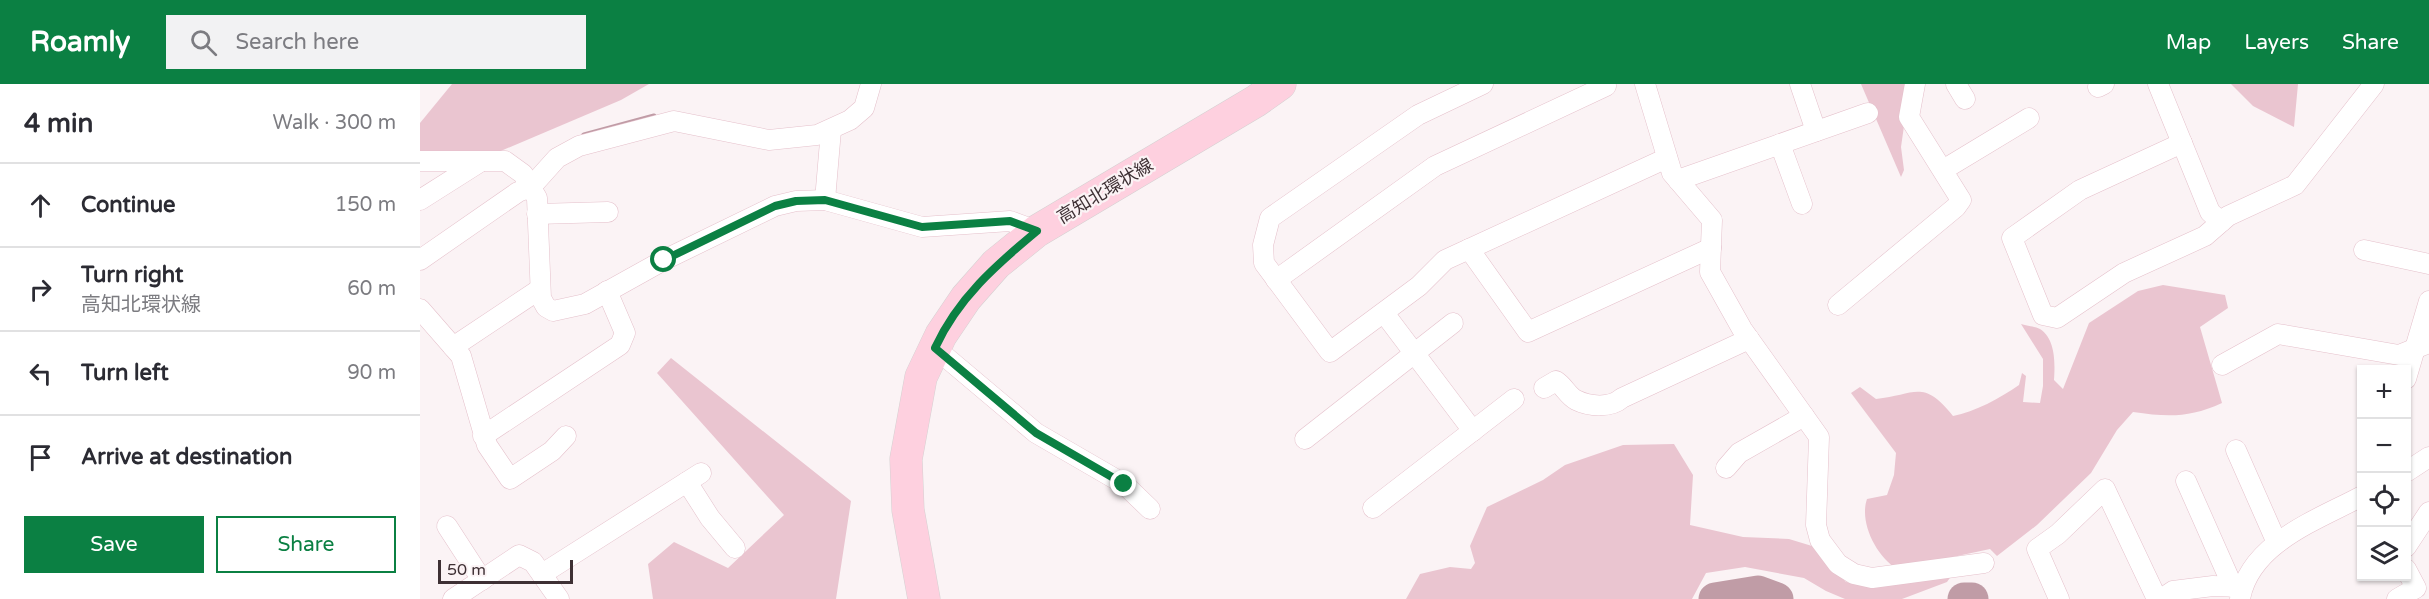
<!DOCTYPE html>
<html lang="en">
<head>
<meta charset="utf-8">
<style>
	:root { --surface:#fff; --page:#f2f2f3; --text:#2b2b33; --muted:#7c7c81; --line:#e1e1e2; --accent:#0b8043 }
	body { margin:0; font-family:"Varela Round","Noto Sans JP",sans-serif; background:var(--page); color:var(--text) }
	.controls { position:absolute; right:18px; bottom:18px; display:grid; overflow:hidden; border-radius:0px; box-shadow:0 2px 4px #0004 }
	.controls button { width:54px; height:54px; display:grid; place-items:center; padding:0; border:0; border-bottom:2px solid var(--line); background:var(--surface); color:var(--text); font:30px sans-serif }
	.scale { position:absolute; left:18px; bottom:15px; width:135px; box-sizing:border-box; padding-left:6px; border:3px solid #3e3034; border-top:0; font-size:16px; line-height:21px; white-space:nowrap; color:#3e3034; -webkit-text-stroke:4px #fbf3f5; paint-order:stroke }
	.stop { position:absolute; width:18px; height:18px; margin:-14px; border:4px solid #0b8043; border-radius:50%; background:#fff }
	.stop.end { background:#0b8043; border-color:#fff; box-shadow:0 2px 6px #0008 }
	.list { margin:0; padding:0; list-style:none }
	h2 { display:flex; justify-content:space-between; align-items:center; height:78px; margin:0; padding:0 24px; font-size:26px }
	h2 small { font-size:20px; font-weight:400; color:var(--muted) }
	.list li { display:grid; grid-template-columns:39px 1fr auto; gap:18px; align-items:center; box-sizing:border-box; height:84px; padding:0 24px; border-top:2px solid var(--line) }
	.list b { display:block; font-size:22px; white-space:nowrap }
	.list p { margin:0; font-size:20px; white-space:nowrap; color:var(--muted) }
	.list em { font-size:20px; font-style:normal; color:var(--muted) }
	.actions { display:flex; gap:12px; padding:18px 24px }
	.actions a { flex:1; padding:14px 0; border:2px solid var(--accent); border-radius:0px; text-align:center; font-size:21px; color:var(--accent) }
	.actions .main { background:var(--accent); color:#fff }
	.icon { flex:none; width:33px; height:33px; fill:none; stroke:currentColor; stroke-width:2; stroke-linecap:round; stroke-linejoin:round }
	.map { position:relative; flex:none; width:2009px; height:515px; overflow:hidden }
	header { display:flex; align-items:center; gap:36px; box-sizing:border-box; height:84px; padding:0 30px; background:var(--accent); color:#fff }
	header strong { font-size:28px }
	nav { display:flex; gap:33px; margin-inline-start:auto; font-size:21px }
	.search { width:420px; height:54px; background:var(--page); display:flex; align-items:center; gap:15px; box-sizing:border-box; padding:0 21px; border-radius:0px; color:var(--muted); font-size:22px }
	main { display:flex }
	aside { flex:1; background:var(--surface) }
	.map>svg:first-child { display:block }
	.green { fill:#eac5d0 }
	.lines { fill:none; stroke-linecap:round; stroke-linejoin:round }
	.stream { stroke:#c09ca6; stroke-width:5 }
	.river { stroke:#c09ca6; stroke-width:33 }
	.minor-casing { stroke:#e5c0cb; stroke-width:21 }
	.primary-casing { stroke:#d5d1d2; stroke-width:33 }
	.minor { stroke:#fff; stroke-width:20 }
	.primary { stroke:#fed0df; stroke-width:32 }
	.route { stroke:#0b8043; stroke-width:8 }
	.labels { text-anchor:middle; stroke-width:4.5; stroke-linejoin:round; paint-order:stroke }
	.street-label { font-size:18px; fill:#3e3034; stroke:#fbf3f5 }
</style>
</head>
<body>
<header>
<strong>Roamly</strong>
<div class="search"><svg class="icon" aria-label="search" viewBox="0 0 24 24"><circle cx="10" cy="10" r="6"/><path d="M15 15l6 6"/></svg>Search here</div>
<nav><a>Map</a><a>Layers</a><a>Share</a></nav>
</header>
<main>
<aside>
<h2>4 min<small>Walk · 300 m</small></h2>
<ul class="list">
<li><svg class="icon" aria-label="ahead" viewBox="0 0 24 24"><path d="M12 20V5M6 11l6-6 6 6"/></svg><div><b>Continue</b></div><em>150 m</em></li>
<li><svg class="icon" aria-label="right" viewBox="0 0 24 24"><path d="M7 20v-9h11M14 6l5 5-5 5"/></svg><div><b>Turn right</b><p>高知北環状線</p></div><em>60 m</em></li>
<li><svg class="icon" aria-label="left" viewBox="0 0 24 24"><path d="M17 20v-9H6M10 6l-5 5 5 5"/></svg><div><b>Turn left</b></div><em>90 m</em></li>
<li><svg class="icon" aria-label="arrive" viewBox="0 0 24 24"><path d="M6 21V4h12l-3 4 3 4H6"/></svg><div><b>Arrive at destination</b></div></li>
</ul>
<div class="actions"><a class="main">Save</a><a>Share</a></div>
</aside>
<div class="map">
<svg width="2009" height="515" viewBox="0 0 2009 515">
	<rect width="100%" height="100%" fill="#fbf3f5"/>
	<g class="green">
		<polygon points="32,0 229,0 201,16 69,72 0,69 0,39"/>
		<polygon points="1441,0 1490,0 1481,63 1484,86 1481,93"/>
		<polygon points="1811,0 1878,0 1874,43 1833,22"/>
		<path d="M 1743,201 L 1805,211 L 1808,224 L 1780,243 L 1802,319 C 1769,334 1748,333 1713,328 L 1697,346 L 1671,389 L 1617,441 L 1577,472 L 1570,465 L 1477,485 C 1456,472 1439,438 1447,415 L 1467,411 L 1474,391 L 1476,369 L 1431,309 L 1440,303 L 1456,315 C 1495,311 1503,294 1533,332 C 1555,328 1580,314 1599,301 L 1602,289 L 1606,292 L 1603,318 L 1620,319 L 1623,302 L 1623,275 L 1601,240 C 1606,242 1615,242 1620,245 C 1636,255 1635,281 1634,296 L 1643,305 L 1669,239 L 1718,207 Z"/>
		<polygon points="251,274 431,417 416,515 233,515 228,480 254,458 308,484 364,431 237,289"/>
		<polygon points="1254,360 1273,391 1270,441 1323,453 1369,455 1392,462 1426,498 1453,502 1534,488 1527,498 1482,515 1425,515 1406,507 1384,494 1325,483 1286,489 1272,515 986,515 1000,490 1030,483 1051,485 1055,479 1050,462 1067,423 1123,396 1145,381 1203,361"/>
	</g>
	<g class="lines">
		<polyline class="stream" points="164,51 234,32"/>
		<g class="river">
			<polyline points="1295,515 1338,508 1357,515"/>
			<polyline points="1544,515 1552,515"/>
		</g>
		<g class="minor-casing">
			<g id="minor">
				<polyline points="1063,0 998,31 850,134 843,161 844,179 910,268 999,202 1025,176 1247,74"/>
				<polyline points="1225,0 1252,89 1292,136 1290,188 1322,245 1399,353 1396,441 1400,456 1418,480 1434,490 1452,494 1564,479"/>
				<polyline points="1380,0 1396,47"/>
				<polyline points="1536,0 1545,15"/>
				<polyline points="1738,0 1790,128 1801,138"/>
				<polyline points="1678,3 1684,0"/>
				<polyline points="1762,59 1660,106 1592,154 1623,231 1637,234 1704,189 1785,152 1808,132 1875,101 1954,0"/>
				<polyline points="1360,60 1382,120"/>
				<polyline points="0,77 85,77 103,90 117,114 121,214 126,223 133,227 165,220 244,176 355,122 376,117 405,116 502,143 590,137 617,147"/>
				<polyline points="1523,86 1609,34"/>
				<polyline points="1258,96 1448,29"/>
				<polyline points="0,116 60,78"/>
				<polyline points="405,116 411,46"/>
				<polyline points="117,130 188,128"/>
				<polyline points="1049,165 1108,248 1291,164"/>
				<polyline points="1944,166 2009,180"/>
				<polyline points="0,176 98,108 111,103 137,74 159,62 254,37 349,56 397,51 430,36 444,24 451,0"/>
				<polyline points="856,196 1015,82 1186,2"/>
				<polyline points="1418,221 1536,123 1541,116 1489,33 1495,0"/>
				<polyline points="0,225 41,272 67,361 90,395 132,367 146,352"/>
				<polyline points="964,229 1053,347"/>
				<polyline points="33,263 120,205"/>
				<polyline points="515,264 616,349 704,400 730,425"/>
				<polyline points="1802,281 1858,250 1979,271 2009,259"/>
				<polyline points="1986,295 2009,217"/>
				<path d="M 1124,304 L 1136,297 C 1144,302 1148,312 1156,316 C 1170,323 1191,324 1202,314 L 1329,255"/>
				<polyline points="63,352 200,261 205,249 187,207"/>
				<polyline points="885,355 1033,239"/>
				<polyline points="1816,366 1857,459"/>
				<polyline points="1306,384 1319,369 1384,332"/>
				<polyline points="1986,388 2009,373"/>
				<polyline points="1766,397 1813,503"/>
				<polyline points="267,398 290,434 315,464"/>
				<polyline points="953,424 1094,315"/>
				<polyline points="27,442 62,496"/>
				<polyline points="1986,463 2009,428"/>
				<polyline points="122,490 281,389"/>
				<polyline points="33,515 99,471 113,478 139,515"/>
				<polyline points="1639,515 1617,465 1638,450 1685,405 1737,515"/>
				<polyline points="1741,515 1753,507 1793,502 1822,503"/>
				<path d="M 1820,515 C 1830,459 1897,436 1942,412"/>
				<polyline points="1977,515 1996,504 1986,485"/>
			</g>
		</g>
		<g class="primary-casing">
			<polyline id="primary" points="504,515 488,426 486,375 501,293 521,251 546,214 576,180 617,147 836,17 860,0"/>
		</g>
		<use href="#minor" class="minor"/>
		<use href="#primary" class="primary"/>
	</g>
	<g class="lines">
		<path class="route" d="M 244,176 L 355,122 L 376,117 L 405,116 L 502,143 L 590,137 L 617,147 C 576,181 538,214 515,264 L 616,349 L 704,400"/>
	</g>
	<g class="labels">
		<g class="street-label">
			<text transform="translate(685 107) rotate(-31)" y="6">高知北環状線</text>
		</g>
	</g>
</svg>
<div class="controls">
<button>+</button>
<button>−</button>
<button><svg class="icon" aria-label="locate" viewBox="0 0 24 24"><circle cx="12" cy="12" r="6"/><path d="M12 2v4M12 18v4M2 12h4M18 12h4"/></svg></button>
<button><svg class="icon" aria-label="layers" viewBox="0 0 24 24"><path d="M12 4l9 5-9 5-9-5zM3 14l9 5 9-5"/></svg></button>
</div>
<div class="scale">50 m</div>
<div class="stop" style="left:244px;top:176px"></div>
<div class="stop end" style="left:704px;top:400px"></div>
</div>
</main>
</body>
</html>
